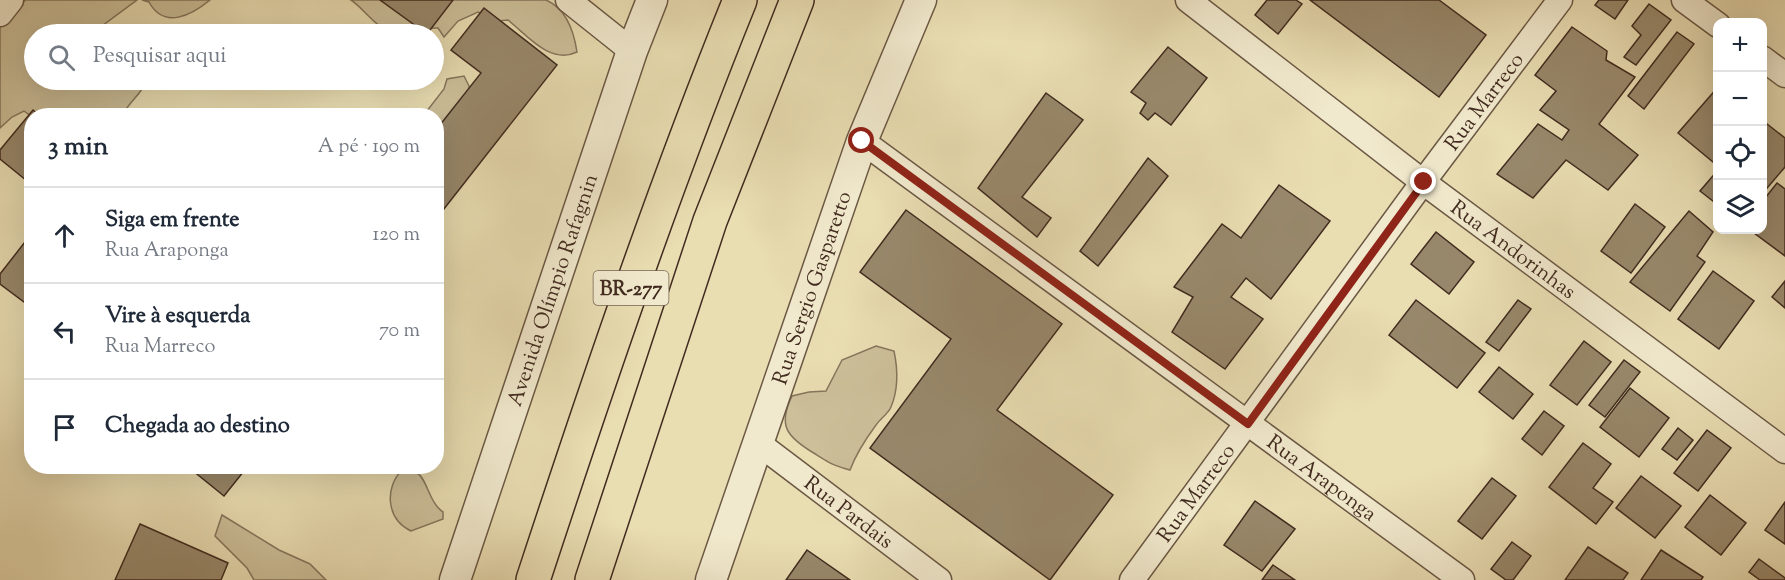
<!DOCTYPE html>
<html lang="pt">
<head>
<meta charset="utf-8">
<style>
	:root { --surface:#fff; --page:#f6f6f7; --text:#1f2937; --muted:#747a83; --line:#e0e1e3 }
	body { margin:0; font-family:"Sorts Mill Goudy",serif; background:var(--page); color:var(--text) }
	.controls { position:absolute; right:18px; top:18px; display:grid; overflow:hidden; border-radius:12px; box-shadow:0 6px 24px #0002 }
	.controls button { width:54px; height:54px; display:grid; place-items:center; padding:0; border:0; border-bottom:2px solid var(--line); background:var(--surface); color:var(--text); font:30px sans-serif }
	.stop { position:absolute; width:18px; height:18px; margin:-14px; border:4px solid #8f2418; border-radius:50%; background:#fff }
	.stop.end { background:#8f2418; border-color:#fff; box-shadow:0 2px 6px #0008 }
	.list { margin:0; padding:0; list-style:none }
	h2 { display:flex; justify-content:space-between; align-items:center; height:78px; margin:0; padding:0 24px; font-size:26px }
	h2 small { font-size:20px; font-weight:400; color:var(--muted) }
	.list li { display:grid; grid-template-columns:39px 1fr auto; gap:18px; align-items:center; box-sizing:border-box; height:96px; padding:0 24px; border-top:2px solid var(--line) }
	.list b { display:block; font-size:22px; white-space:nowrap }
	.list p { margin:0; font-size:20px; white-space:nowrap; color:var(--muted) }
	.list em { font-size:20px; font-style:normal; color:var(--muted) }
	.icon { flex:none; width:33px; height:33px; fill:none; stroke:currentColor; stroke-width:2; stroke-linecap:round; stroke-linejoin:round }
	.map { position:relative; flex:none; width:1785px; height:580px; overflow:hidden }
	.search { position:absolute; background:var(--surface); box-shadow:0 6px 24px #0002; left:24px; top:24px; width:420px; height:66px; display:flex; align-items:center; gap:15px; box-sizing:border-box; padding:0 21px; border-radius:33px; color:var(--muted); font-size:22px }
	.panel { position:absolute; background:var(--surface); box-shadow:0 6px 24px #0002; left:24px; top:108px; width:420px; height:366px; border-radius:24px }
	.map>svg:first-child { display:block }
	.green { fill:#ccbf99; stroke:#86755c; stroke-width:1.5 }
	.building { fill:#98886b; stroke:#412b1f; stroke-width:1.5 }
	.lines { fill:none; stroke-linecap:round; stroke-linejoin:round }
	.minor-casing { stroke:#6b5844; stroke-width:27 }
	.tertiary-casing { stroke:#6b5844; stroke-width:33 }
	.motorway-casing { stroke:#412b1f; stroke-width:36 }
	.minor { stroke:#f1e9cd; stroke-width:24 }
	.tertiary { stroke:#f1e9cd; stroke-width:30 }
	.motorway { stroke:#e9ddb2; stroke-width:33 }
	.route { stroke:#8f2418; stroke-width:8 }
	.labels { text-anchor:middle; stroke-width:5; stroke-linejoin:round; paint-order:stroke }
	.shield { fill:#f1e9cd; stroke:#766453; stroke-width:1.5 }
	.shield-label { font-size:20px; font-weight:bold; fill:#412b1f }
	.street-label { font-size:21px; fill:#412b1f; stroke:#f1e9cd }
</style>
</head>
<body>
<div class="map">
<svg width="1785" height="580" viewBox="0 0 1785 580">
	<rect width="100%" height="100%" fill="#e9ddb2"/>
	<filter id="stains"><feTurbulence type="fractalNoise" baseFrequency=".00333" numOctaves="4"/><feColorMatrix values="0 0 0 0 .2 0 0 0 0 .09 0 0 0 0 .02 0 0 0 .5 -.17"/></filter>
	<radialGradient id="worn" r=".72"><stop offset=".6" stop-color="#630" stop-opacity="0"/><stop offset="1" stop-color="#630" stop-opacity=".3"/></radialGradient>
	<g class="green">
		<path d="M 25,0 L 137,0 L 91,34 L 34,34 L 34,80 L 146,80 C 143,94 128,102 123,115 L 31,116 L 24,111 L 12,117 L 0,128 L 0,26 L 20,8 Z"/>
		<path d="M 142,0 L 210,0 C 192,15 164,30 149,2 Z"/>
		<path d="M 351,0 L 546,0 C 567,9 574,32 577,52 C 550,65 527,35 508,20 L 497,21 L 478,12 L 458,21 L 444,37 L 438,28 C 423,27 410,33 396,32 C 378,32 365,9 351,0 Z"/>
		<polygon points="464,76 469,86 471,96 437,132 436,116 423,116 444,89 447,79"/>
		<path d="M 876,346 L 894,351 C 898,370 899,388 891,407 C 888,414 880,419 876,425 C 865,440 856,454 850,470 C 831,465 828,462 812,452 C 786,436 778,425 792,396 L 809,392 L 826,391 L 842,360 Z"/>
		<polygon points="347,467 378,467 371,473 360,473"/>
		<path d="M 403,469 C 407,470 413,471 417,473 C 427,478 429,503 443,512 L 443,519 L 411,531 C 386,519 384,487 403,469 Z"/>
		<polygon points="222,515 279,550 310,564 326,580 254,580 247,568 215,536"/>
	</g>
	<g class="building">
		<polygon points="380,0 453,0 427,34"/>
		<polygon points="1267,0 1296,0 1302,4 1278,34 1255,15"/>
		<polygon points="1310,0 1439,0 1486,35 1439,97"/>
		<polygon points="1599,0 1628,0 1615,19 1595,5"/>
		<polygon points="1649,4 1671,20 1636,65 1624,57 1641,35 1632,26"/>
		<polygon points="484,8 557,65 436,219 436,130 481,73 451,50"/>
		<polygon points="1572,27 1607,51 1606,60 1635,77 1599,124 1638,155 1608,190 1566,160 1533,198 1497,174 1538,124 1562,140 1569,130 1540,110 1556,91 1535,75"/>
		<polygon points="1677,32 1694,44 1644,109 1628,96"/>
		<polygon points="1168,47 1207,78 1171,125 1155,113 1148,120 1140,113 1146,103 1131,92"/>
		<polygon points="1718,87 1718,157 1713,162 1678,133"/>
		<polygon points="1046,93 1083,120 1022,197 1051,218 1037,237 978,188"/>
		<polygon points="33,110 40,116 32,116 32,185 0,159 0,150"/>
		<polygon points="1762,120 1785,138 1785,167 1762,194"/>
		<polygon points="1148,158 1168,176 1098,266 1080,251"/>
		<polygon points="1718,170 1718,205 1700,191"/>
		<polygon points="1777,183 1785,189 1785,256 1750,230 1762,230 1762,202"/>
		<polygon points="1279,185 1330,221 1271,299 1246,278 1231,297 1263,319 1225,369 1172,332 1193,297 1174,287 1222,224 1241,238"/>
		<polygon points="1635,204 1665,227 1631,273 1601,251"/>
		<polygon points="906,210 1062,324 997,410 1113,495 1050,580 870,448 951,339 860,272"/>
		<polygon points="1689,211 1713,232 1697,256 1705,262 1670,311 1630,282"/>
		<polygon points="1436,232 1474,262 1449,294 1411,264"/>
		<polygon points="32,233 32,308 0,284 0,274"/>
		<polygon points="1713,271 1754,301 1719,349 1678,319"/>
		<polygon points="1785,281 1785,308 1772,297"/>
		<polygon points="1416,300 1485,353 1457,388 1389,335"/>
		<polygon points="1518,300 1531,309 1499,351 1486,342"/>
		<polygon points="1584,341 1611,362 1577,405 1550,385"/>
		<polygon points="1624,360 1640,372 1605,417 1589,405"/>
		<polygon points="1499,367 1533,394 1513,419 1479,392"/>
		<polygon points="1630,388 1669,418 1639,457 1600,427"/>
		<polygon points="1544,411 1564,426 1542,455 1522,439"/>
		<polygon points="1678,428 1693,440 1677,460 1662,449"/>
		<polygon points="1707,430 1731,448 1698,491 1674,473"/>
		<polygon points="1583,443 1611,464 1593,488 1613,502 1596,524 1549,487"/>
		<polygon points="187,466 248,466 224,496"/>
		<polygon points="1641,476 1681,506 1655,538 1616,508"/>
		<polygon points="1492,478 1516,496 1482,539 1458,521"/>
		<polygon points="1710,495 1746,523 1721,555 1685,527"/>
		<polygon points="1255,501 1295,529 1262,571 1224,545"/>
		<polygon points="1785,502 1785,544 1765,530"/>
		<polygon points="140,524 228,563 221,580 115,580"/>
		<polygon points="1512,542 1531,556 1513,580 1506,580 1491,569"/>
		<polygon points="1588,547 1628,573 1623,580 1565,580"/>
		<polygon points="807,550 850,580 786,580"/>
		<polygon points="1661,550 1703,577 1701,580 1641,580"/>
		<polygon points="1759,559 1785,578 1785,580 1760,580 1749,572"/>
		<polygon points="1273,565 1295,580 1262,580"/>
	</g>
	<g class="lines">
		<g class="minor-casing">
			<g id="minor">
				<polyline points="568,0 632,51"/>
				<path id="s1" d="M 1188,0 L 1423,182 L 1785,451"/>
				<polyline points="1684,0 1718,25"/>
				<polyline points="0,14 11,0"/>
				<polyline points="1762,58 1785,75"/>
				<path id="s2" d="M 862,141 L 1462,580"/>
				<path id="s3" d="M 758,443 L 939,580"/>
				<path id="s4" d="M 1132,580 L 1423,182 L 1560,0"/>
			</g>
		</g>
		<g class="tertiary-casing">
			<g id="tertiary">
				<path id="s5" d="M 455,580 L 632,51 L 652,0"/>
				<path id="s6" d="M 711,580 L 862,141 L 921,0"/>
			</g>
		</g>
		<g class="motorway-casing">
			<g id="motorway">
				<path d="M 533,580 C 597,385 663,190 740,0"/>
				<polyline points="592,580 710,221 797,0"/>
			</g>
		</g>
		<use href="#minor" class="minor"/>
		<use href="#tertiary" class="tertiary"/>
		<use href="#motorway" class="motorway"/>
	</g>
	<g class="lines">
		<polyline class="route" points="862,141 1248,424 1424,182"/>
	</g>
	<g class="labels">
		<rect class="shield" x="593.5" y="271" width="75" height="34" rx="4.5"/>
		<g class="shield-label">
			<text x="631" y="295">BR-277</text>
		</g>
		<g class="street-label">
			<text dy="7" stroke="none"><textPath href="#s4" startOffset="594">Rua Marreco</textPath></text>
			<text dy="7" stroke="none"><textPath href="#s1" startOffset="410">Rua Andorinhas</textPath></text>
			<text dy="7" stroke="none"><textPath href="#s6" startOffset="309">Rua Sergio Gasparetto</textPath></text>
			<text dy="7" stroke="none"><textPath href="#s5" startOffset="306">Avenida Olímpio Rafagnin</textPath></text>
			<text dy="7" stroke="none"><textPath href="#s2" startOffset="570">Rua Araponga</textPath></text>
			<text dy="7" stroke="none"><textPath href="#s4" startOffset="108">Rua Marreco</textPath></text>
			<text dy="7" stroke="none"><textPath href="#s3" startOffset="114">Rua Pardais</textPath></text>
		</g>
	</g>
	<rect width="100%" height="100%" filter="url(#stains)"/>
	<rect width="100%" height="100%" fill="url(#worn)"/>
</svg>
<div class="controls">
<button>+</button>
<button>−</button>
<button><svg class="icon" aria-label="locate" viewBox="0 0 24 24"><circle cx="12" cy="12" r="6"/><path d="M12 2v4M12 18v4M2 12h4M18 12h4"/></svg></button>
<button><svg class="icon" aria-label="layers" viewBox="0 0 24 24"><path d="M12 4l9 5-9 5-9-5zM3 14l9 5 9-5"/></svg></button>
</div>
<div class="stop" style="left:862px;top:141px"></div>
<div class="stop end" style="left:1424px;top:182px"></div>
<div class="search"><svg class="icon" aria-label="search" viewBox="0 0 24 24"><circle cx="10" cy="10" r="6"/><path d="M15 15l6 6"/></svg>Pesquisar aqui</div>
<section class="panel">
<h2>3 min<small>A pé · 190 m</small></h2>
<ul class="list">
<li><svg class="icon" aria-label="ahead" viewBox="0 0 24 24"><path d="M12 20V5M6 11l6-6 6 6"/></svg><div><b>Siga em frente</b><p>Rua Araponga</p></div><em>120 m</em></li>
<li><svg class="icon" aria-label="left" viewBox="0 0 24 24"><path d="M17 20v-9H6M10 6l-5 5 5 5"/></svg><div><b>Vire à esquerda</b><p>Rua Marreco</p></div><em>70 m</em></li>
<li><svg class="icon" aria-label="arrive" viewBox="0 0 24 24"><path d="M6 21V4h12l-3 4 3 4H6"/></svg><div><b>Chegada ao destino</b></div></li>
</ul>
</section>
</div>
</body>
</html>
